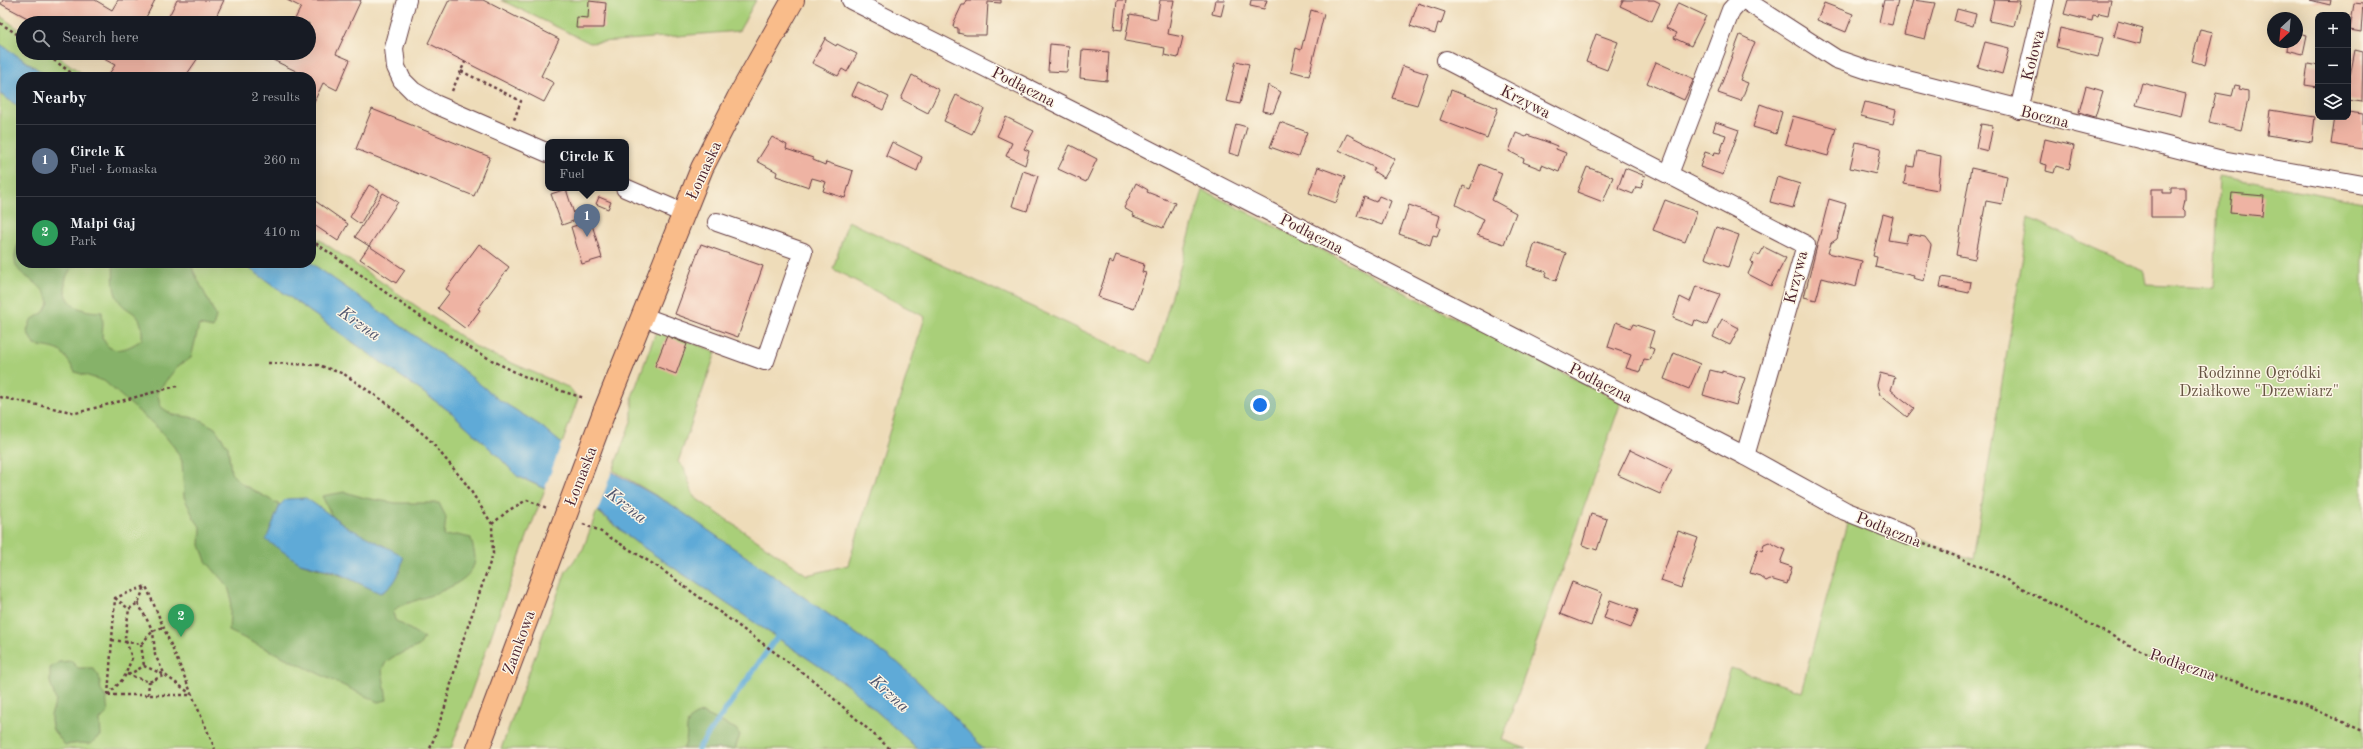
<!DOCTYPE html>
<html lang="en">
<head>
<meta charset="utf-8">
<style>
	:root { --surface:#171b24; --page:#242831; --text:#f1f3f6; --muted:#9ea1a6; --line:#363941; --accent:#7c3aed }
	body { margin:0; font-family:"Old Standard TT",serif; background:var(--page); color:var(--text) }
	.controls { position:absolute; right:12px; top:12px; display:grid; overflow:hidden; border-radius:8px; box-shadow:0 4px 16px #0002 }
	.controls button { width:36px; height:36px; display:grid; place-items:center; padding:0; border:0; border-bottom:1px solid var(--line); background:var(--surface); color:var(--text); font:20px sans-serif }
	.compass { position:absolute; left:2267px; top:12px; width:36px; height:36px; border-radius:50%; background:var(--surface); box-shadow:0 4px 16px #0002; rotate:206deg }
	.you { position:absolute; left:1260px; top:405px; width:14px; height:14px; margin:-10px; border:3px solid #fff; border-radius:50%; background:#1a73e8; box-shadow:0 0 0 6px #1a73e833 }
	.badge { display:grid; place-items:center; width:26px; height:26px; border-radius:50%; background:var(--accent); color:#fff; font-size:13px; font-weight:700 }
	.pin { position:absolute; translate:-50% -33px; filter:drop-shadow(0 1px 2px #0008) }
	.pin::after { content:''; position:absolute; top:21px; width:14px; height:12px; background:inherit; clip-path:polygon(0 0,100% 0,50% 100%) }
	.popup { position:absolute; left:545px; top:139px; width:84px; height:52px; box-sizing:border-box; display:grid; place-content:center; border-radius:8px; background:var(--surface); filter:drop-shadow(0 1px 3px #0005); font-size:13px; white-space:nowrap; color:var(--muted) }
	.popup b { font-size:15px; color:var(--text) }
	.popup::after { content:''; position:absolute; left:50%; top:100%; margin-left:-8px; border:8px solid transparent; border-top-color:var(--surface) }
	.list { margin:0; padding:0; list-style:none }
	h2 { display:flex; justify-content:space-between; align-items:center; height:52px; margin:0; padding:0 16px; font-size:17px }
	h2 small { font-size:13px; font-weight:400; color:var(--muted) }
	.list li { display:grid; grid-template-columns:26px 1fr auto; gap:12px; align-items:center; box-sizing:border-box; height:72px; padding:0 16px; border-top:1px solid var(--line) }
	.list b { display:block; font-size:15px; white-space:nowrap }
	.list p { margin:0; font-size:13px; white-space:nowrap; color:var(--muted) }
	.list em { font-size:13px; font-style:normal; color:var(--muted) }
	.icon { flex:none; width:22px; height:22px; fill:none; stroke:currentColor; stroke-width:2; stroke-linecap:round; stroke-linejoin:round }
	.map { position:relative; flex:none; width:2363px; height:749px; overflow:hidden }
	.search { position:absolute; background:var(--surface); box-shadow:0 4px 16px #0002; left:16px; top:16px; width:300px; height:44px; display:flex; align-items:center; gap:10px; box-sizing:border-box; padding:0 14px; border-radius:22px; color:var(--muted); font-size:15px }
	.panel { position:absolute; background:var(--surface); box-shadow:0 4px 16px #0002; left:16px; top:72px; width:300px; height:196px; border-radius:16px }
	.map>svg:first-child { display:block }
	.green { fill:#a9cf79; stroke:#7a7752 }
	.forest { fill:#86b269; stroke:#68684a }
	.water { fill:#5faad7; stroke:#546481 }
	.pier { fill:#eedcb9 }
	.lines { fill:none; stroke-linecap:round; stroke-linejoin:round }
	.stream { stroke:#5faad7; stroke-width:5.5 }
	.building { fill:#eeb3a3 }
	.minor-casing { stroke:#633b40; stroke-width:20 }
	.major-casing { stroke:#633b40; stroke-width:24 }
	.path { stroke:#633b40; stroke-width:2.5; stroke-dasharray:3 3; stroke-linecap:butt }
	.minor { stroke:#fff; stroke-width:18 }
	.major { stroke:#f9bc8a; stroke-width:22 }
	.major-bridge-casing { stroke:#633b40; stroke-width:24; stroke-linecap:butt }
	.major-bridge { stroke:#f9bc8a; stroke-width:22 }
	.labels { text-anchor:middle; stroke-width:3; stroke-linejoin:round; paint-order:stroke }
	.street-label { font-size:16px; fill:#4a1f2b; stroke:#fcf5e5 }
	.park-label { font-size:16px; fill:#665442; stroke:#fcf5e5 }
	.water-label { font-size:17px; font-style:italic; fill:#525770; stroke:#fcf5e5 }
</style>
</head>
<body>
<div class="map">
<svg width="2363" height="749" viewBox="0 0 2363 749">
	<rect width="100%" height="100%" fill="#fcf5e5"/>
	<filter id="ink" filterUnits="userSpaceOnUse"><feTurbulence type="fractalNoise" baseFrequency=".025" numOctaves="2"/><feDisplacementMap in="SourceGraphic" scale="8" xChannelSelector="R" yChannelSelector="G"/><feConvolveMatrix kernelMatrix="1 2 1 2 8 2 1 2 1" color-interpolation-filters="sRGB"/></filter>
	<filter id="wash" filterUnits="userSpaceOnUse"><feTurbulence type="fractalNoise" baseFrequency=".012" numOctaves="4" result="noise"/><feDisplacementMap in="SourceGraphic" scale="16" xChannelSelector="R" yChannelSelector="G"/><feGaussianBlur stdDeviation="0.9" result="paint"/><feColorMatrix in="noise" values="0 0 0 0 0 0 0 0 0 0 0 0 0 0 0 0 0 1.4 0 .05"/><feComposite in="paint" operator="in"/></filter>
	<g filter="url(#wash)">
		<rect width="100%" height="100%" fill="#eedcb9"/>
		<g class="green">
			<polygon points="501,0 756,0 739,31 590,43"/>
			<polygon points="0,16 23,32 23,53 53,53 87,77 49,77 0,44"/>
			<path d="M 0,94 L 21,108 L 21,263 L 242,263 L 452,413 L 501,459 L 517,476 L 545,489 C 512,575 482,662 451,749 L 0,749 Z"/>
			<polygon points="2219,176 2363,202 2363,749 1705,749 1731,668 1801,691 1849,516 1973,559 2029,218 2145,272 2147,285 2214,288"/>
			<polygon points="1203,190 1621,402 1502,740 1527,749 984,749 943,705 898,663 672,505 613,470 632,419 632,397 657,329 716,352 678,462 684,468 694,497 807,575 848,565 925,317 833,269 848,221 1152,363"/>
			<polygon points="311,234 479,349 570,388 578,399 562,444 541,426 498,399 459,367 311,263"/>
			<polygon points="597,511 634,541 850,687 918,749 501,749 566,571 583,549"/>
		</g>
		<g class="forest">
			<path d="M 21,237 L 21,263 L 86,263 C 82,265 77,265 74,267 C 68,271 66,277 65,283 C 64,306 82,312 102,312 L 103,324 L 102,337 C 104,340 106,345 109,347 C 118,354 135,345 142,339 C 144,306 124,316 116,295 C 112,286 114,272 113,263 L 192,263 L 193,270 L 216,316 L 213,328 L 199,325 L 191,358 L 178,366 L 157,392 L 161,407 L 173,415 L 197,418 L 215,428 L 228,447 L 231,473 L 242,484 L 280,505 L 267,540 L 300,563 L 353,579 L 349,528 L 332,516 L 322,496 L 345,492 L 365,498 L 396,503 L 439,503 L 446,517 L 444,536 L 457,535 L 471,538 C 472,544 475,552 475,559 C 474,587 418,598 398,607 L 393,612 L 395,620 L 424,638 L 419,646 L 393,657 L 386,662 L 382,670 L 387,700 L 378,702 L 229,631 L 231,597 L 228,587 L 206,561 L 200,545 L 201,528 L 194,518 L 184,497 L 182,461 L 174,447 L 159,429 L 104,381 L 75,372 C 60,347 62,350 34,345 L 27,331 L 31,320 L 44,312 L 49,302 C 39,270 0,282 21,237 Z"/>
			<polygon points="71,661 78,668 93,668 99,676 101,691 106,697 108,712 100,720 101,736 90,744 81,743 65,745 53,730 51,721 51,715 56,701 50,682 50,668 59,662"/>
			<path d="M 703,713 L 736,729 L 740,735 L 735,749 L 683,749 C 692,735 678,718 703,713 Z"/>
		</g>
		<g class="water">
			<polygon points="0,44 49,77 21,77 21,108 0,94"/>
			<polygon points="242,263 311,263 459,367 498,399 541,426 562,444 672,505 898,663 943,705 984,749 918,749 850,687 634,541 601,513 517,476 501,459 452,413"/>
			<path d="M 306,498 L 349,528 L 398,553 L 403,558 C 401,572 394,588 380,593 L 335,572 L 300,563 L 266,540 L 280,505 L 286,499 Z"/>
		</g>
		<polygon class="pier" points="562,442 613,468 597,513 544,491"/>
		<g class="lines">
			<polyline class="stream" points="698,749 780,633"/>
		</g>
		<g id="blocks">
			<g class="building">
				<polygon points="3,0 95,0 112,10 118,0 155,0 143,23 37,23 1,4"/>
				<polygon points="177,0 224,0 213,23 172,23 167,20"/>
				<polygon points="287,0 361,0 336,54 350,60 337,90 323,83 311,108 311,77 296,77 298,72 273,60 276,53 309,53 309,23 293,23 301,7"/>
				<polygon points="449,0 483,0 559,39 541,76 554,83 544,102 428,43"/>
				<polygon points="966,0 1001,0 1001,3 988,2 986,35 966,35 958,33 958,28 953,27 954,22 962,5 965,5"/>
				<polygon points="1117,0 1126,0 1122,30 1114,29"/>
				<polygon points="1160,0 1174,0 1168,34 1183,37 1178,58 1164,55 1165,48 1125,41 1130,14 1157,19"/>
				<polygon points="1215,0 1225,0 1221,16 1212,14"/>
				<polygon points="1251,0 1267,0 1264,9 1250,6"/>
				<polygon points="1623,0 1654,0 1660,3 1652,21 1620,6"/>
				<polygon points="1884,0 1898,0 1892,25 1879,22"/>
				<polygon points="1913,0 1935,3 1925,39 1904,34"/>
				<polygon points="1994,0 2020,1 2014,26 1989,21"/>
				<polygon points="2068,0 2111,0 2108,15 2099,13 2098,16 2093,15 2092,21 2064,14"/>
				<polygon points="2310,0 2331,0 2330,5"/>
				<polygon points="589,1 606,3 604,28 576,28 577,17 588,18"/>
				<polygon points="1418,3 1445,12 1441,24 1438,23 1435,34 1410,26"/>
				<polygon points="1678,3 1706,16 1691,46 1674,38 1677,33 1666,28"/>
				<polygon points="1824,3 1853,14 1846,32 1817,20"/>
				<polygon points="2354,3 2363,4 2361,32 2350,30"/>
				<polygon points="1957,9 1976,14 1973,26 1954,21"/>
				<polygon points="1311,10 1324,14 1309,76 1291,71 1296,48 1301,50"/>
				<polygon points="2118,21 2143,28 2140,44 2114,37"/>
				<polygon points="2060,28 2103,38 2098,57 2056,47"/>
				<polygon points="2200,29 2213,32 2205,65 2192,61"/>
				<polygon points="2297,33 2307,35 2303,54 2287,50 2288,42 2297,42"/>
				<polygon points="1596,34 1618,42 1607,70 1586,62"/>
				<polygon points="1740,35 1755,42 1740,80 1748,83 1741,101 1718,93"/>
				<polygon points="826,37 826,40 836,46 837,44 857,54 847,72 842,69 838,76 812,63"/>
				<polygon points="1985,42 2009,48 2002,74 1978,67"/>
				<polygon points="1050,44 1069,46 1067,72 1048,71"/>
				<polygon points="1082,50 1109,52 1107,81 1080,78"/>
				<polygon points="2355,50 2363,52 2362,102 2348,100 2348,87"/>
				<polygon points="93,53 189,53 198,58 185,77 107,77 115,65"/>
				<polygon points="1236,61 1249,64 1240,104 1226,101"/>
				<polygon points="1656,62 1694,79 1684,100 1647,83"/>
				<polygon points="2308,64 2318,66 2318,87 2305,85"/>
				<polygon points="1403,66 1428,74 1417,105 1392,98"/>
				<polygon points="912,75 939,90 928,113 901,99"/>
				<polygon points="858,82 889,97 883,110 852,95"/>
				<polygon points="2142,83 2186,94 2181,116 2136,105"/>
				<polygon points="1268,85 1281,92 1273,113 1262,111"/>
				<polygon points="2235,85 2240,86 2239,89 2248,91 2248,100 2241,130 2209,122 2216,93 2232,96"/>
				<polygon points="2086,86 2103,91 2095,117 2079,112"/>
				<polygon points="1451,90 1498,108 1487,138 1440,120"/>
				<polygon points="956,95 984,109 972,134 944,121"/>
				<polygon points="1865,102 1896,110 1893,124 1861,116"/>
				<polygon points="1760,104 1782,112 1776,134 1753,127"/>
				<polygon points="372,109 490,157 474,196 356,149"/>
				<polygon points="2270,110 2315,117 2312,142 2267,135"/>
				<polygon points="2348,112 2363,114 2363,149 2331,144 2335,117 2348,117"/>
				<polygon points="1793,116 1836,128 1828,156 1785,144"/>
				<polygon points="1006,117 1034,131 1024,149 1029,151 1025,165 1006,156 1012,143 997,136"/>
				<polygon points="1280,122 1307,132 1298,157 1270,147"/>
				<polygon points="1716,122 1739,130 1723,175 1700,167 1705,152 1714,155 1715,152 1720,153 1726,135 1713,131"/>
				<polygon points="1236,124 1247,127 1239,156 1229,153"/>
				<polygon points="1981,124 1993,126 1988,151 1976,148"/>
				<polygon points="1516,133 1526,137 1527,135 1542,140 1557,146 1556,149 1566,153 1559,172 1542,165 1541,169 1523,162 1524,159 1509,151"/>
				<polygon points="1347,134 1395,159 1384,178 1373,171 1375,168 1339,150"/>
				<polygon points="772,137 787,145 786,149 813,158 813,160 825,165 826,162 853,171 845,198 823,191 826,182 812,178 809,187 776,176 777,172 757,161"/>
				<polygon points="2045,139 2074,146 2069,170 2056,166 2054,173 2046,171 2047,165 2040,163"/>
				<polygon points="892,142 922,157 917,171 886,156"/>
				<polygon points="1856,142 1881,148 1876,174 1850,168"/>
				<polygon points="1070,145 1097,159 1086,182 1058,169"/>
				<polygon points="1917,151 1941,156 1938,190 1904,184 1907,166 1914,167"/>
				<polygon points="1480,164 1502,173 1492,200 1516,213 1504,244 1477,235 1484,219 1456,205 1463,186 1470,189"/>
				<polygon points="1318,167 1345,177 1336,203 1309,193"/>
				<polygon points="1587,167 1613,177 1603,202 1577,192"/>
				<polygon points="1625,168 1645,176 1641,188 1636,187 1633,194 1618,188"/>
				<polygon points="1971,168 2007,176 2002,204 1986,201 1975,259 1956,255"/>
				<polygon points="1023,171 1038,176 1027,211 1012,206"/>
				<polygon points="1777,177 1800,184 1793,208 1770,202"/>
				<polygon points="1136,183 1148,190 1147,192 1175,203 1163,228 1133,216 1134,214 1124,208"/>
				<polygon points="369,185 380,191 360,224 350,217"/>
				<polygon points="2171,187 2185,187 2185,200 2183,209 2185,211 2185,217 2151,217 2151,189 2163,189 2163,193 2171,193"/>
				<polygon points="566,189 576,220 562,225 551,194"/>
				<polygon points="383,193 398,202 369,246 355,237"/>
				<polygon points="2232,193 2264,196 2262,216 2230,213"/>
				<polygon points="1379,196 1391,201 1382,225 1357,216 1364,197 1376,202"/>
				<polygon points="599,197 611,202 608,209 596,204"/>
				<polygon points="311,198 348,224 338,241 311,223"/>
				<polygon points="1829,199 1846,204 1837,239 1831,243 1828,253 1862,261 1856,287 1822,278 1816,300 1804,297"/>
				<polygon points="1665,200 1697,212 1685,242 1653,230"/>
				<polygon points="1409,205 1440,216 1437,226 1440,228 1437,236 1433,235 1430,245 1399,234"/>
				<polygon points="1883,214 1893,217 1888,240 1906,243 1908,234 1925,237 1931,245 1924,281 1913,278 1914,276 1875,267 1877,257 1873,256"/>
				<polygon points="591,221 602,258 582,264 571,227"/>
				<polygon points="1716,227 1739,235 1728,267 1705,258"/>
				<polygon points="1535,243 1566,253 1556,281 1545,277 1547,272 1527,266"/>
				<polygon points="479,244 509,267 478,309 480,310 466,329 438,308 450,292 446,289"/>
				<polygon points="701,244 763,266 738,337 675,314"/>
				<polygon points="369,246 405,270 396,283 360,259"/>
				<polygon points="1764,247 1786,258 1771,286 1748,274 1753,263 1751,261 1755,253 1759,256"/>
				<polygon points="1116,255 1144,264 1142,272 1146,273 1134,309 1098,297 1110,261 1113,263"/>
				<polygon points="1942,277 1971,282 1969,293 1940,287"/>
				<polygon points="1696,286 1720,294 1707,325 1695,320 1693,326 1673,318 1680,297 1690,302"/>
				<polygon points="1722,319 1739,328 1730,345 1713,337"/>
				<polygon points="1616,322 1631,328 1633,324 1654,331 1649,347 1654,349 1650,360 1644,359 1640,372 1626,368 1631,355 1608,347"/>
				<polygon points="667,336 687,344 676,374 655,366"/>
				<polygon points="1674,353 1700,364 1689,389 1664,379"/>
				<polygon points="1710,370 1722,373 1722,371 1745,378 1736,405 1703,395"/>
				<polygon points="1880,373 1895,377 1891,390 1914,408 1907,417 1880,395 1877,385"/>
				<polygon points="1630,450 1672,470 1660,494 1618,475"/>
				<polygon points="1591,514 1607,519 1597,550 1582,545"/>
				<polygon points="1678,531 1698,538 1681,588 1661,581"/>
				<polygon points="1769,542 1785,550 1780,563 1792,567 1787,584 1770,579 1766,581 1760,576 1750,573 1758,549 1762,551 1764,544"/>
				<polygon points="1572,582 1602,593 1591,626 1560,614"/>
				<polygon points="1610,600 1638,610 1631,628 1604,618"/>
			</g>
		</g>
	</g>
	<g filter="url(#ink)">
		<use href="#blocks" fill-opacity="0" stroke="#633b40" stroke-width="1"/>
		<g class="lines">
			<g class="minor-casing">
				<g id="minor">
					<polyline points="407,0 394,48 396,67 402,80 413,91 435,104 548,153"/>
					<polyline points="851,0 1116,133 1745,456 1845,511 1908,536"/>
					<polyline points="1745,0 1836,59 1868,70 2222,160 2363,185"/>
					<polyline points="1446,60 1806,245 1745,456"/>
					<polyline points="2019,110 2045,0"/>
					<polyline points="1669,174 1731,10 1740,0"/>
					<polyline points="625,188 683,213"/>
					<polyline points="641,316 765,361 803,252 717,222"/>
				</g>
			</g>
			<g class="major-casing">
				<g id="major">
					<polyline points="604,412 702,168 738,98 793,0"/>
					<polyline points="478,749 558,536"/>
				</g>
			</g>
			<g class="path">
				<polyline points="0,23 23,38"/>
				<polyline points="44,53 77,77"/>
				<polyline points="461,71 521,101 514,120"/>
				<polyline points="452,91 465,62"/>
				<path d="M 311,240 C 395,297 485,372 585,398"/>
				<polyline points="268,363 318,365 344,374 385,402 429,439 467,485 492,524 493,554 461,646 445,707 430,749"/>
				<polyline points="0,397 76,413 177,386"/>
				<polyline points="492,524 509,510 527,500 547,508"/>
				<polyline points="583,524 598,530 658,567 814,681 890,749"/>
				<polyline points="1924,543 1984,568 2137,649 2190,668 2244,684 2307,706 2363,731"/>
				<polyline points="115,598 129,609 138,603 145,586"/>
				<polyline points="138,603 153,631 155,655 165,675"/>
				<polyline points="112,640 141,644 153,631 163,627"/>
				<polyline points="141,644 144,666"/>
				<polyline points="127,674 149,682 165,675"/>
				<polyline points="128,675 144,666 165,675 191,694"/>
				<polyline points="108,695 115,598 146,586 215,749"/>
				<polyline points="108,695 124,678 132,658 125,638 129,609"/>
				<polyline points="108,695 192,695"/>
				<polyline points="148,695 149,682"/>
			</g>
			<use href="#minor" class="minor"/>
			<use href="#major" class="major"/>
			<g class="major-bridge-casing">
				<polyline id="major-bridge" points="558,536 604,412"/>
			</g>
			<use href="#major-bridge" class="major-bridge"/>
		</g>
	</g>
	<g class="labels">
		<g class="street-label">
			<text transform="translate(2032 55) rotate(-76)" y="6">Kołowa</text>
			<text transform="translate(1024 86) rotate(27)" y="6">Podłączna</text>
			<text transform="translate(1526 101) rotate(27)" y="6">Krzywa</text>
			<text transform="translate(2045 116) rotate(14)" y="6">Boczna</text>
			<text transform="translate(703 170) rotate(-65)" y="6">Łomaska</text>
			<text transform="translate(1312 233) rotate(27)" y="6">Podłączna</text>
			<text transform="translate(1795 277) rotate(-76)" y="6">Krzywa</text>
			<text transform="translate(1601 382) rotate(27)" y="6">Podłączna</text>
			<text transform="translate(580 476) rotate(-69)" y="6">Łomaska</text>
			<text transform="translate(1889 529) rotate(22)" y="6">Podłączna</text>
			<text transform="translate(518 642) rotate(-70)" y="6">Zamkowa</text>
			<text transform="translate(2183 664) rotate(19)" y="6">Podłączna</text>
		</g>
		<g class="park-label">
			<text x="2259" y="378">Rodzinne Ogródki<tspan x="2259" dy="18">Działkowe "Drzewiarz"</tspan></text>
		</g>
		<g class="water-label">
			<text transform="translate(360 323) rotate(35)" y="6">Krzna</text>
			<text transform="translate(627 505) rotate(38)" y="6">Krzna</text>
			<text transform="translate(890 693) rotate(42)" y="6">Krzna</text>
		</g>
	</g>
</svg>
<div class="controls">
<button>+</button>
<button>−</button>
<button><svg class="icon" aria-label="layers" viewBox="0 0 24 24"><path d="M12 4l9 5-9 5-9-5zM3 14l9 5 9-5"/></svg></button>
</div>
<svg class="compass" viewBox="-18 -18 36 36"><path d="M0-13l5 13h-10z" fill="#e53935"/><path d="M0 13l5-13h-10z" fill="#9ea1a6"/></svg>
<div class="you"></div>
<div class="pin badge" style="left:587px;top:237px;background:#5c6f8a">1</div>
<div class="popup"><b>Circle K</b>Fuel</div>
<div class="pin badge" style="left:181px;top:637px;background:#2e9e5b">2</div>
<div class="search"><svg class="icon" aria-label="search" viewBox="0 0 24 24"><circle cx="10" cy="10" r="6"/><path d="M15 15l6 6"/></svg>Search here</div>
<section class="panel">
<h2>Nearby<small>2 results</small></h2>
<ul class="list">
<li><span class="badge" style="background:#5c6f8a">1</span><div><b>Circle K</b><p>Fuel · Łomaska</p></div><em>260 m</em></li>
<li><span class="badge" style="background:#2e9e5b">2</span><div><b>Małpi Gaj</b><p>Park</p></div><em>410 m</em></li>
</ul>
</section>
</div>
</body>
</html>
